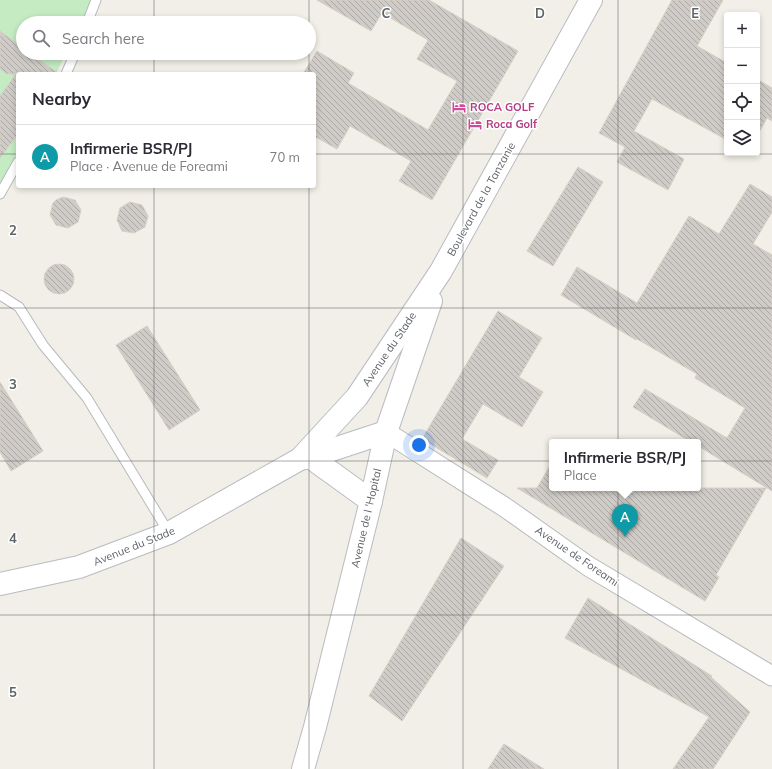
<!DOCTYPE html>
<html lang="en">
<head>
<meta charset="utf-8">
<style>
	:root { --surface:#fff; --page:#f7f7f7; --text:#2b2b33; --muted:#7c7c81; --line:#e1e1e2; --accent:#0b8043 }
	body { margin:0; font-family:Mulish,sans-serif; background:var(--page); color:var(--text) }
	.controls { position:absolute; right:12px; top:12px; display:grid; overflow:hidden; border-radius:4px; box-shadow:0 2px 6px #0003 }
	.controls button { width:36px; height:36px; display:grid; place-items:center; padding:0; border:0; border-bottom:1px solid var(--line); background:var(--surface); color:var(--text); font:20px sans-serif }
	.you { position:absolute; left:419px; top:445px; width:14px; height:14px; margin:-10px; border:3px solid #fff; border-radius:50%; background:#1a73e8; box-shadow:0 0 0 6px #1a73e833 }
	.badge { display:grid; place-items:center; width:26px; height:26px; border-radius:50%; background:var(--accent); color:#fff; font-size:13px; font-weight:700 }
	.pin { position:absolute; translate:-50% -33px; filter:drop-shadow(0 1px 2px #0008) }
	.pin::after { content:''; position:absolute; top:21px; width:14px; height:12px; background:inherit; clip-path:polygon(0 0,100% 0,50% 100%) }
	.popup { position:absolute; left:549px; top:439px; width:152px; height:52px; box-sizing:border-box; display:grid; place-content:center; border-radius:4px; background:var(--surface); filter:drop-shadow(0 1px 3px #0005); font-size:13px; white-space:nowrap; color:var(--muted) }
	.popup b { font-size:15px; color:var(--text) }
	.popup::after { content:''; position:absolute; left:50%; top:100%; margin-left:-8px; border:8px solid transparent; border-top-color:var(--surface) }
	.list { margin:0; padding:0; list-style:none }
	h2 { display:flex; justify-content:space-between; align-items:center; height:52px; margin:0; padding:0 16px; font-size:17px }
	h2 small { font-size:13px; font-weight:400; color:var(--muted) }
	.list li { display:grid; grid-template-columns:26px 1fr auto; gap:12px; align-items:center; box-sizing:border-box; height:64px; padding:0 16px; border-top:1px solid var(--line) }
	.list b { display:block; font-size:15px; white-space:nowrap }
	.list p { margin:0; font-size:13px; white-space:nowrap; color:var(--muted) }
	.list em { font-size:13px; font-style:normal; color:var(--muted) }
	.icon { flex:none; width:22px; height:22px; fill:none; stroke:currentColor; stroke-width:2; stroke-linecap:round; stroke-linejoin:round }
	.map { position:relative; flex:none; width:772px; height:769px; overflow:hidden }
	.search { position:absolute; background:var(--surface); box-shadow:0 2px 6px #0003; left:16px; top:16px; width:300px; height:44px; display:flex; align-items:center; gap:10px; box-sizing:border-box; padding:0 14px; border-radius:22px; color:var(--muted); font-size:15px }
	.panel { position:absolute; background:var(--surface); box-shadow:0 2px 6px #0003; left:16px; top:72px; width:300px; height:116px; border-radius:4px }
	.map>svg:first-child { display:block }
	.park { fill:#c4ebc2 }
	.building { fill:url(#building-back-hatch); stroke:#d7d0c4 }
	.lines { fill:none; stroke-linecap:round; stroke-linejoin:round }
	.lane-casing { stroke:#b7babe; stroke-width:11 }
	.street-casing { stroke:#b7babe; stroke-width:21 }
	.secondary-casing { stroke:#b8bcc1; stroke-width:24 }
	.lane { stroke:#fff; stroke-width:9 }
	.street { stroke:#fff; stroke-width:19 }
	.secondary { stroke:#fff; stroke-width:22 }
	.grid { fill:none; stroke:#5e6368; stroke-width:1; stroke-opacity:0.55 }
	.labels { text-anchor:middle; stroke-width:3; stroke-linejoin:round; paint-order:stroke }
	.hotel-label { font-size:11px; font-weight:bold; fill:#b23c85; stroke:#fff; text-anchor:start }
	.street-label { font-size:11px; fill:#5e6368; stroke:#fff }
	.grid-label { font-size:13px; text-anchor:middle; font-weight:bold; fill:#5e6368; stroke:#fff; stroke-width:3; stroke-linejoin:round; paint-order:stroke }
</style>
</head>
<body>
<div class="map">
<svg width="772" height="769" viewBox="0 0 772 769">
	<defs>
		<pattern id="building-back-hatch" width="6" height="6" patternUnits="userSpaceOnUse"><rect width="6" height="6" fill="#cfcbc6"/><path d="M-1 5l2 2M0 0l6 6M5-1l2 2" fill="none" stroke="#aba8a5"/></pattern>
	</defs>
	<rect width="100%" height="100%" fill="#f1efe7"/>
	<polygon class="park" points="0,0 92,0 81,23 23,23 23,53 66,53 56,74 18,74 18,153 0,190"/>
	<g class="building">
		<polygon points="317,0 429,0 518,51 432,200 399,181 411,161 350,126 337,149 314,136 314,74 303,74 317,51 354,73 348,83 428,130 457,81 417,59 428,40 382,13 371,31"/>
		<polygon points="672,0 723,0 697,46 727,63 727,140 652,99 634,131 684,159 668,190 617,162 625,147 599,133"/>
		<polygon points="0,31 23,48 23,53 30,53 59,74 18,74 18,134 0,158 0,96 16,74 7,74 0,69"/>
		<polygon points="757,79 772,88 772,121 767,118 757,136"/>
		<polygon points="578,167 603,182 553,266 527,251"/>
		<polygon points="750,184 772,197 772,212 753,244 772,255 772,491 698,446 698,442 691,442 633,407 645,389 727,438 745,408 695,378 697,374 637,339 636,340 561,295 577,267 637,303 689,216 719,234"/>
		<polygon points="63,197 75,200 81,210 78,222 68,228 56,225 50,215 53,203 56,200"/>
		<polygon points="130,202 142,205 148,216 145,227 134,233 122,231 117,220 120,208"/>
		<circle cx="59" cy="279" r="15"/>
		<polygon points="498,311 542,338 519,377 543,392 522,427 483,404 462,439 498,460 487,478 422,439"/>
		<polygon points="147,326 200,410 169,430 116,345"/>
		<polygon points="0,382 43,451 11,471 0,452"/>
		<polygon points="552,462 552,488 766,488 716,575 719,577 705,601 517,488 537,488"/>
		<polygon points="461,538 504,566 402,721 369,696"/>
		<polygon points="588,598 712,676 711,677 750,712 713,769 673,769 709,717 565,638"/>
		<polygon points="504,744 544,769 488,769"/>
	</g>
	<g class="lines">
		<g class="lane-casing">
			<g id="lane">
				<polyline points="87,23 96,0"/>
				<polyline points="66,74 75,53"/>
				<polyline points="0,194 18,162"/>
				<polyline points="0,295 19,307 43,345 87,398 169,533"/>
			</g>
		</g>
		<g class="street-casing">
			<polyline id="street" points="386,432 506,508 588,566 772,676"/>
		</g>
		<g class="secondary-casing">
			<g id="secondary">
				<polyline points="310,457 371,501"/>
				<polyline points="300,459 310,457 386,432"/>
				<polyline points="0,584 79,567 169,533 300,459 357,397 441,271 591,0"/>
				<polyline points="303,769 315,727 371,501 386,432 431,301"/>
			</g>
		</g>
		<use href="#lane" class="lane"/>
		<use href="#street" class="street"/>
		<use href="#secondary" class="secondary"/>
	</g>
	<path class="grid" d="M 154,0 L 154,23M 309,0 L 309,23M 463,0 L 463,769M 618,0 L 618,769M 154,53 L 154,74M 309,53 L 309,74M 0,154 L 18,154M 314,154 L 772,154M 154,186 L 154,769M 309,186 L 309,769M 0,308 L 772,308M 0,461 L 772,461M 0,615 L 772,615"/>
	<defs>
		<g id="hotel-bare" transform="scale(1.08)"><path d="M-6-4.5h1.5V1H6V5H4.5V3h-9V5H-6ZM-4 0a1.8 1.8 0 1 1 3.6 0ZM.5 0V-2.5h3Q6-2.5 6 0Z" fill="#d1479c" stroke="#fff" stroke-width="2.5" paint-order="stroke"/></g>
	</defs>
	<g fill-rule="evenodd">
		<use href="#hotel-bare" x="459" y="107"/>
		<use href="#hotel-bare" x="475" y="124"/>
	</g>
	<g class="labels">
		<g class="hotel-label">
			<text x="470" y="111">ROCA GOLF</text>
			<text x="486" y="128">Roca Golf</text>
		</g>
		<g class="street-label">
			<text transform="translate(481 199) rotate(-61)" y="4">Boulevard de la Tanzanie</text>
			<text transform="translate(389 349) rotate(-56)" y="4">Avenue du Stade</text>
			<text transform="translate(366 518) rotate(-77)" y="4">Avenue de l 'Hopital</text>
			<text transform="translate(134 546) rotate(-22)" y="4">Avenue du Stade</text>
			<text transform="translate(577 556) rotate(34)" y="4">Avenue de Foreami</text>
		</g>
	</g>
	<g class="grid-label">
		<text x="386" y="18">C</text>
		<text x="540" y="18">D</text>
		<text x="695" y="18">E</text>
		<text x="13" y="235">2</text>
		<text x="13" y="389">3</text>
		<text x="13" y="543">4</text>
		<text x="13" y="697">5</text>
	</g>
</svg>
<div class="controls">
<button>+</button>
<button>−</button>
<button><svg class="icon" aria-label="locate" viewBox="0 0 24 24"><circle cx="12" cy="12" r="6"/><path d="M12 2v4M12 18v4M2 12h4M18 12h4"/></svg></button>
<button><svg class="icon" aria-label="layers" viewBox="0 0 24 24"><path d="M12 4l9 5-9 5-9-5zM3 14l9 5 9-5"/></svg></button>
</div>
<div class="you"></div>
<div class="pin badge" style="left:625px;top:537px;background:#0f9aa8">A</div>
<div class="popup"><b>Infirmerie BSR/PJ</b>Place</div>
<div class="search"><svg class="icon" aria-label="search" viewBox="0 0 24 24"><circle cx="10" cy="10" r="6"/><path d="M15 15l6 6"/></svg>Search here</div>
<section class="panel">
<h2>Nearby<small></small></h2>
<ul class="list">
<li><span class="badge" style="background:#0f9aa8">A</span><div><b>Infirmerie BSR/PJ</b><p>Place · Avenue de Foreami</p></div><em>70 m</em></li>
</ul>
</section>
</div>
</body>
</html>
